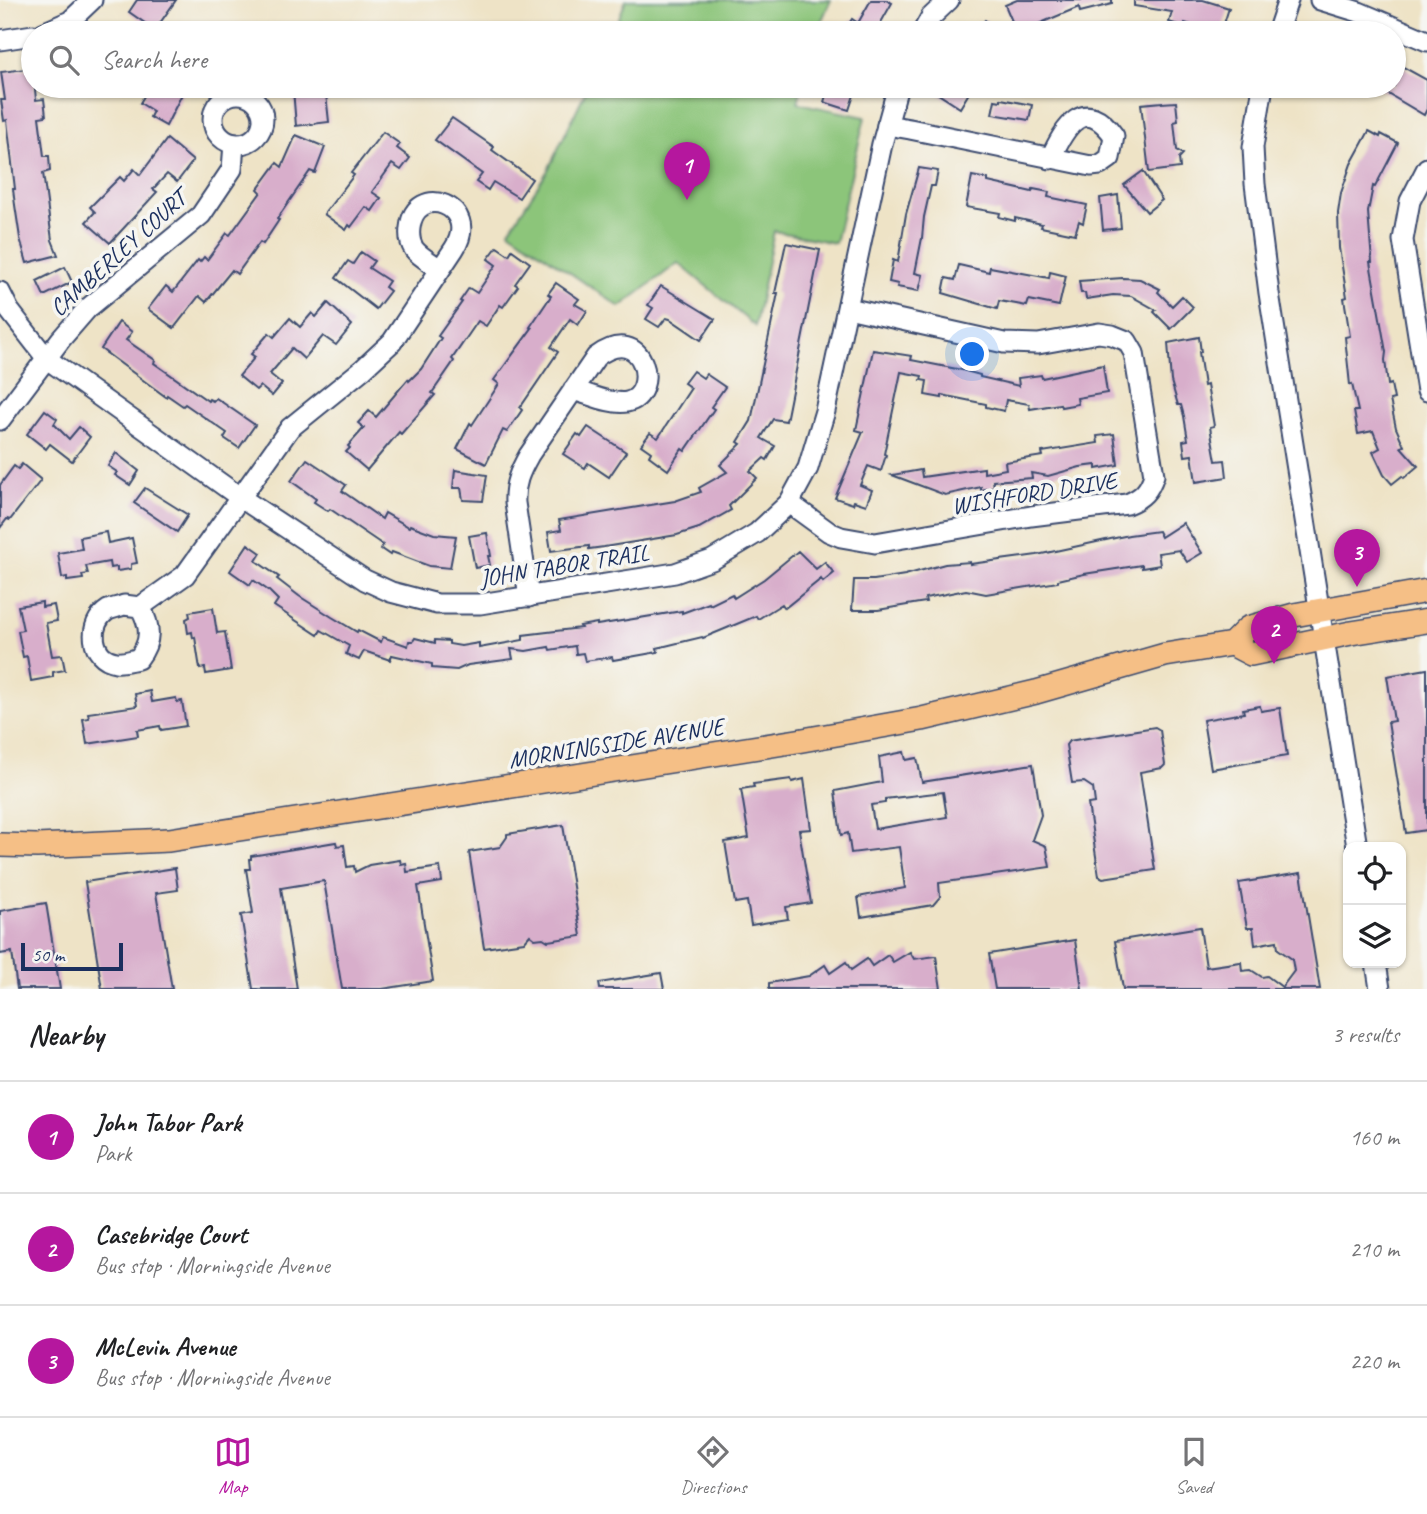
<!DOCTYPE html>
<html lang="en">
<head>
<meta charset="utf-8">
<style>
	:root { --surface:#fff; --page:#f6f6f6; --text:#202124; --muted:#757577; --line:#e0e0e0; --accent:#b5179e }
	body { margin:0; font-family:Caveat,sans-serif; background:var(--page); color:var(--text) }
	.controls { position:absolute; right:21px; bottom:21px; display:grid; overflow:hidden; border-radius:14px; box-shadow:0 2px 5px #0004 }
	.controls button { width:63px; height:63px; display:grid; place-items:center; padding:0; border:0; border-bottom:2px solid var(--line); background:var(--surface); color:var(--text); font:35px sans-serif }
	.scale { position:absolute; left:21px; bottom:18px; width:102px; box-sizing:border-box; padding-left:7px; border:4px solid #1b2f5e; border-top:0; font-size:19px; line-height:24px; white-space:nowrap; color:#1b2f5e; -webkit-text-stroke:5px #f6f6f2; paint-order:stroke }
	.you { position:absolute; left:973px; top:355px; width:24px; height:24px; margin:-18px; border:5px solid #fff; border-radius:50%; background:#1a73e8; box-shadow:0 0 0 10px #1a73e833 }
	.badge { display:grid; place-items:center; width:46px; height:46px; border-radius:50%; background:var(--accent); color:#fff; font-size:23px; font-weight:700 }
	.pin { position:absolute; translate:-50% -58px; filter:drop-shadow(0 2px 4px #0008) }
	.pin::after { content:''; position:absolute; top:37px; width:24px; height:21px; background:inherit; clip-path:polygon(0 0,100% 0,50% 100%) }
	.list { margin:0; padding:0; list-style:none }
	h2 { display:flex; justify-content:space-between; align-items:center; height:91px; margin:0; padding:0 28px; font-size:30px }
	h2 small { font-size:23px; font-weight:400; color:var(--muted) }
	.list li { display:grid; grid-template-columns:46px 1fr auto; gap:21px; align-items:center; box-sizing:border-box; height:112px; padding:0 28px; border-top:2px solid var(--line) }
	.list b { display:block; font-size:26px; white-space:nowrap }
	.list p { margin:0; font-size:23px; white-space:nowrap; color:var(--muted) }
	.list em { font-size:23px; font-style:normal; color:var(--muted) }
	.icon { flex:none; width:38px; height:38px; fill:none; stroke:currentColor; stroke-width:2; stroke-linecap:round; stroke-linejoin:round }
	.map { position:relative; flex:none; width:1427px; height:989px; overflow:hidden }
	.search { position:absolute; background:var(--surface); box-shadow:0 2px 5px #0004; left:21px; right:21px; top:21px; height:77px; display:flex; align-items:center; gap:18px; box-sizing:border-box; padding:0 24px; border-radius:38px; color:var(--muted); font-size:26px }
	.sheet { height:427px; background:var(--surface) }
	nav { display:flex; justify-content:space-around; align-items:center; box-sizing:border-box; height:98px; border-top:2px solid var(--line); background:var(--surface); font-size:19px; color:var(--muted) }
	nav a { display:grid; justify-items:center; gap:4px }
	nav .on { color:var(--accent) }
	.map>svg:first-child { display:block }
	.green { fill:#8cc57a; stroke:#547a6c; stroke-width:2 }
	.building { fill:#d8aecb; fill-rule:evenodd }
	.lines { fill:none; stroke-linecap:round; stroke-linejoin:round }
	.minor-casing { stroke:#3b4a6e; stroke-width:23 }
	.major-casing { stroke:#3b4a6e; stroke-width:26 }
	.minor { stroke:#fff; stroke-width:19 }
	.major { stroke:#f5bf86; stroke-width:23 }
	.labels { text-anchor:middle; stroke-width:7; stroke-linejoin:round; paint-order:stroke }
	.street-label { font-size:24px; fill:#1b2f5e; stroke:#f6f6f2 }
</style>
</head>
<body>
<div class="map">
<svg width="1427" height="989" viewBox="0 0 1427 989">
	<rect width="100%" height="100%" fill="#f6f6f2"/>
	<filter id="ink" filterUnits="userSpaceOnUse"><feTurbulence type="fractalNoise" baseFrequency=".0143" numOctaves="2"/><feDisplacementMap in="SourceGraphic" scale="14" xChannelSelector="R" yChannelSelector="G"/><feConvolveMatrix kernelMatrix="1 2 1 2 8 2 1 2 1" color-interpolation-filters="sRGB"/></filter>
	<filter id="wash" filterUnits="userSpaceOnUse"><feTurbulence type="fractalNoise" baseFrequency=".00686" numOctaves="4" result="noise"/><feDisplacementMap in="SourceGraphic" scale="28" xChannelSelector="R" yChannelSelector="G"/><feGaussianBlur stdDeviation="1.57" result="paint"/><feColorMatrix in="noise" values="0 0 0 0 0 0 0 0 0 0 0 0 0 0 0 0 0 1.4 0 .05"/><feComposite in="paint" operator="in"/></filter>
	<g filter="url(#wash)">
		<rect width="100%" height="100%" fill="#eee3c6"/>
		<g class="green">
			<polygon points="626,0 831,0 816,33 613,33"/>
			<polygon points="588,86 802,86 798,103 865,117 835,243 774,231 755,326 678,263 620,307 509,231 548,170"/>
		</g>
		<g id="blocks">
			<g class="building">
				<polygon points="137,0 176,0 155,30 129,12"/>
				<polygon points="871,0 886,0 892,3 875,33 843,33 852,19 858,23"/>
				<polygon points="1017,0 1112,0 1112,4 1080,12 1079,7 1017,33 1005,5"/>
				<polygon points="1134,0 1203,0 1229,8 1221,33 1216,33 1185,23 1184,27 1169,22 1172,12 1134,6"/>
				<polygon points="985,20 990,24 1000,33 973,33"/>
				<polygon points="1394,62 1427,80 1427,109 1424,115 1375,86 1394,86"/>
				<polygon points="33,68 36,100 44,99 46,116 39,117 44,156 49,156 50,171 43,173 52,240 58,255 27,263 20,238 15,205 13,189 15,189 7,120 4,121 1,100 5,100 1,72"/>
				<polygon points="150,86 186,86 166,126 150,117 153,111 140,103"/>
				<polygon points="829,86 857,86 849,110 824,102"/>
				<polygon points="926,86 955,86 969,93 960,108"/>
				<polygon points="309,87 311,96 326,94 329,122 296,126 293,89"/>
				<polygon points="1001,99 1032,105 1029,120 992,114 995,100 1001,101"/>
				<polygon points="1162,102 1162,103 1176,102 1178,121 1174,122 1177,150 1183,154 1179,158 1180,168 1149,172 1141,104"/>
				<polygon points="452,118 494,147 492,150 532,179 519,198 493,182 488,190 476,182 482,174 435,140"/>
				<polygon points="1369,131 1380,137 1381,134 1398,143 1375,187 1373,186 1368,212 1372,262 1370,262 1386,352 1385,360 1388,385 1391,384 1394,399 1390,400 1396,428 1404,446 1401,447 1418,466 1404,478 1402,476 1392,484 1384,475 1373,452 1380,448 1373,431 1358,434 1354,411 1358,411 1352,384 1350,385 1345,337 1350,336 1344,298 1347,297 1339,248 1338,213 1341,193 1351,164"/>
				<polygon points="383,132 400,144 397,148 410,158 401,170 392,164 372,192 381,198 372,211 366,207 351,227 349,225 346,230 324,214 354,175 351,173"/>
				<polygon points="296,135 325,147 315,173 310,171 277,219 279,220 263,244 260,242 237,274 232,270 206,302 199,296 174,328 148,309 166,286 173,292 198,260 200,262 204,257 207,260 227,233 230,235 261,192 258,189 277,163 282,167"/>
				<polygon points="167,139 193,161 177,182 167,174 153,189 157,192 110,243 86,222 95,212 90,207 120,177 124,181 134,169 140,175"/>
				<polygon points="919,168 938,171 935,186 931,186 924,217 922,238 915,273 923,275 919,291 897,287 898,284 889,282 893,260 898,262 906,214"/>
				<polygon points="1143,171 1162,200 1147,212 1124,185"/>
				<polygon points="972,176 988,179 988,182 1032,192 1033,189 1049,192 1048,197 1087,205 1083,223 1079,221 1075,234 1041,227 1042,224 1015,218 1015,221 999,217 1000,213 966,207"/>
				<polygon points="1118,195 1121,228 1103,230 1100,198"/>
				<polygon points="786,243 820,250 786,421 773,419 761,438 775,446 767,460 764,458 750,471 757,478 729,506 731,510 699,528 677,535 604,547 589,549 589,546 551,551 548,532 561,530 559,520 675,501 701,492 699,488 727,472 720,465 741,444 738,442 751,421 778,293 775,293"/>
				<polygon points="497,247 509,255 512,250 530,263 515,284 518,286 503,307 500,305 486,326 478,321 452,359 454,361 432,393 435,395 401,434 399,432 367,470 346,452 350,448 348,446 364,428 358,423 369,411 376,417 408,379 409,381 421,369 441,338 438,336 462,302 460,301 469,288 477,293 496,265 488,259"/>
				<polygon points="361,252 374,261 369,268 389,281 385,287 390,291 376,309 336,278 348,261 353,264"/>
				<polygon points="959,265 989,272 990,267 1049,278 1050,272 1066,276 1059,306 1029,300 1027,306 999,301 997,309 943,293 946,278 955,280"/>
				<polygon points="65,267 72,282 44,296 37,281"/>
				<polygon points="1123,278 1140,279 1160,289 1158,292 1172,306 1182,296 1193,307 1171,329 1154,312 1156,310 1131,296 1113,295 1086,299 1085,293 1081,293 1079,281"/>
				<polygon points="556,283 579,299 575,304 587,311 578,325 570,319 551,347 558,352 520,408 522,410 507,432 503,430 486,464 457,449 470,423 472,425 499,384 494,380 532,328 530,327 551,296 548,294"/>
				<polygon points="661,286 715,319 701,340 670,319 666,318 659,327 646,319 653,308 648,305"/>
				<polygon points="328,303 352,325 336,345 323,336 304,359 292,348 270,374 282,384 272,396 260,386 256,390 239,376 255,357 251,354 269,333 274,337 290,318 300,327 312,313 316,317"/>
				<polygon points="119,322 132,332 126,340 155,360 154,363 208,401 209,399 213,401 216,398 255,425 239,448 224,438 227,433 185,404 183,406 167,395 166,397 101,349"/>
				<polygon points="1199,337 1201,352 1199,352 1204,386 1207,385 1214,426 1210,427 1216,461 1225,460 1227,477 1196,482 1192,455 1185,456 1183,441 1188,440 1184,416 1181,405 1178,405 1171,381 1168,343"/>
				<polygon points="873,350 912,356 911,360 962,370 980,375 980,377 1019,386 1018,378 1041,375 1042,378 1103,365 1107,393 1077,398 1078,404 1061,407 1060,404 1030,409 1029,404 1006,400 1004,411 986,407 986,404 942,395 942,398 925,395 927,381 921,380 922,376 901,372 884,454 886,455 881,471 868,466 860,485 872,490 866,505 854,501 853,504 835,498 863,432 856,430"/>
				<polygon points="693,371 703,378 706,374 725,387 711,407 714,409 685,451 682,449 668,470 649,456 651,452 641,445 650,433 658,438 691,388 684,383"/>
				<polygon points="45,410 57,419 54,424 69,439 79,427 90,437 72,461 50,444 46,449 27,434"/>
				<polygon points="588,427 626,452 609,477 588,463 585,468 563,454 577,434 581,437"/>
				<polygon points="1114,434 1118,465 1096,469 1096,465 1080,467 1048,476 1031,473 1032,478 993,481 994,487 981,490 981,487 945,495 892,475 921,470 922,477 984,468 984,473 1006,469 1005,462 1043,456 1042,452 1098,443 1097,436"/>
				<polygon points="116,453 139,471 130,485 115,475 117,472 108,466"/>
				<polygon points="307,459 346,485 342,491 382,519 385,513 409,527 410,525 434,534 456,536 450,568 429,566 392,552 390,555 381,549 383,545 330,509 328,511 314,502 316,499 291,481"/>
				<polygon points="22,464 41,480 10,520 7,519 0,528 0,485 14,466 18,469"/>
				<polygon points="455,470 487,475 483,501 463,500 461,488 453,488"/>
				<polygon points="145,488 188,515 177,532 134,503"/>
				<polygon points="1183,523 1202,553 1187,562 1179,550 1158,553 1160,565 1142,568 1142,565 1084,574 1058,580 1058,582 986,594 966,590 925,598 926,602 919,603 878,610 852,610 854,580 874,580 905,575 945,564 970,562 970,564 1037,555 1129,535 1158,531 1161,537"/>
				<polygon points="106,532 108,543 132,538 137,563 131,564 131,569 117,571 117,567 110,568 109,562 86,566 88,574 82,575 83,579 67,581 67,577 62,578 58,553 82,549 80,537"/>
				<polygon points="487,533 491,556 488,556 490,565 475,568 469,536"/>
				<polygon points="248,544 261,553 256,561 279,577 277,579 299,596 332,617 357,632 358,630 381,642 383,637 408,646 409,641 413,641 415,638 435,643 435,640 449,641 449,644 461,646 479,643 479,648 523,640 523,635 581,628 580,626 597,623 597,625 682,611 682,613 709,603 710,605 732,594 734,598 764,579 798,551 816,569 825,562 834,573 823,582 821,579 785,608 782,604 758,619 756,616 703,638 702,637 657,648 658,652 613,660 612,657 585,661 583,653 576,654 575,646 550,650 549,647 526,651 511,649 513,659 468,665 457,670 432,668 432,664 392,655 390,660 364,651 359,660 346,654 349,646 321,630 318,635 274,606 278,600 269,591 253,580 250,585 230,571"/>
				<polygon points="42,602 42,607 54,605 57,621 46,623 52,656 62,655 65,670 53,672 53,677 31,681 27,656 23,657 18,631 23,630 18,606"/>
				<polygon points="213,608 217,633 225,632 231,670 206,674 205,668 200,669 195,637 193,638 192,632 188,633 186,619 190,617 189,612"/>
				<polygon points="1427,669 1427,830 1406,833 1388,722 1394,721 1387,676"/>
				<polygon points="150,691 152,702 176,698 177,702 182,701 186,726 161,730 160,726 137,730 138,736 87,744 83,719 89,718 88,713 137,706 135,694"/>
				<polygon points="1260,706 1261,711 1280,708 1287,756 1211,769 1203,720 1244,713 1243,709"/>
				<polygon points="1155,727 1160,730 1165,765 1162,768 1140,772 1155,870 1103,878 1099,876 1088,804 1095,803 1093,788 1084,782 1072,783 1066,745 1069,741"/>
				<path d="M 904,752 L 906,760 L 917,758 L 922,782 L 1033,764 L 1041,815 L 1032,840 L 1046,846 L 1050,867 L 939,883 L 940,897 L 933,905 L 861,917 L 858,897 L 905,888 L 899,847 L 851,853 L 848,833 L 841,835 L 835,791 L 882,782 L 879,757 ZM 943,792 L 947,817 L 875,829 L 871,805 L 885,803 L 885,799 Z"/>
				<polygon points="791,779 792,782 804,779 811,829 799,830 811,903 786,907 788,919 751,925 747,901 735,903 725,842 749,838 741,789 754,787 753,784"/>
				<polygon points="563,825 581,936 548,941 543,938 535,939 530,935 524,942 484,948 469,852 500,847 507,837 507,834"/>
				<polygon points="336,842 337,846 344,845 347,867 354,866 355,872 369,865 400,860 401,864 406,863 407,872 440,867 442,882 418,886 433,981 382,989 342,989 324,881 281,888 297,989 253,989 241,915 253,913 246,869 250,869 249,859 251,859 251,856"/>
				<polygon points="175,868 178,890 156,893 172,989 102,989 85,882"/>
				<polygon points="1301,873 1320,989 1123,989 1115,941 1200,927 1206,967 1241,962 1242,971 1251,970 1262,977 1267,976 1282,987 1294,971 1292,959 1278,949 1277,941 1255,945 1253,928 1247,928 1239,883"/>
				<polygon points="46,903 60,989 17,989 12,952 0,954 0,911"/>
				<polygon points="1075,940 1082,989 995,989 989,954"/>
				<polygon points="910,952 914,959 936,956 941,989 769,989 769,983 809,976 825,965 830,973 846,962 851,970 867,959 872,966 888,955 893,962"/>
				<polygon points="661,973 664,989 600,989 599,983"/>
			</g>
		</g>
	</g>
	<g filter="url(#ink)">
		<use href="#blocks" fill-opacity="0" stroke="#3b4a6e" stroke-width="2"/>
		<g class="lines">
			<g class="minor-casing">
				<g id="minor">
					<polyline points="1320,0 1359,12 1427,41"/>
					<polyline points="43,33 70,21 92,0"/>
					<polyline points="922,33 931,17 949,0"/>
					<polyline points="1277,33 1288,0"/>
					<polyline points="0,40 33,35"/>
					<polyline points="1263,86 1253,147 1255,184 1269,293 1357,847"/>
					<circle cx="238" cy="119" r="25"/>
					<path d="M 887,125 L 910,129 L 1091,166 L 1100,165 L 1110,158 L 1114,136 C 1084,94 1065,127 1050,159"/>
					<polyline points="1427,168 1410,201 1403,240 1427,391"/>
					<polyline points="0,292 9,310 47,359 241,498 365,580 391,592 437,604 480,604 675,573 712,560 757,533 789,503 808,468 825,411 882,144 898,86"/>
					<polyline points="0,420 61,339 87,309 201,215 232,169 234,144"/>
					<path d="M 789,503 L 829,532 L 841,537 L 875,543 L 1031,516 L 1127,504 C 1142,498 1149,491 1154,475 L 1134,353 L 1127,341 L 1112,335 L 1099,333 L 1038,344 L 1004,343 L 848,308"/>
					<path d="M 529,597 L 515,503 C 514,484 520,471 529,455 L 596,357 C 645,320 661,395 627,402 C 611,405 589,394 573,390"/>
					<path d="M 124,605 L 140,607 C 151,626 152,641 138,659 C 131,660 123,663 116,662 C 90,658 87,623 108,610 C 113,608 119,607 124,605 Z"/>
					<path d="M 140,607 L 185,575 L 290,428 L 363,369 L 392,342 L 454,249 C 482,206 415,181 410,228 C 409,236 410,243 414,249 C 420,257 432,263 440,269"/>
					<polyline points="1376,963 1380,989"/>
				</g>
			</g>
			<g class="major-casing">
				<g id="major">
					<polyline points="1232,644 1251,654 1351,633 1427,621"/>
					<polyline points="0,845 37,846 169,840 797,741 922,719 1036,692 1165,655 1232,644 1248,628 1294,615 1427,591"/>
				</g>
			</g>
			<use href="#minor" class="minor"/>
			<use href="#major" class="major"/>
		</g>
	</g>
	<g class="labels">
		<g class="street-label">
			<text transform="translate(118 253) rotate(-42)" y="8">CAMBERLEY COURT</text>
			<text transform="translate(1034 493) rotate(-9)" y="8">WISHFORD DRIVE</text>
			<text transform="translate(564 565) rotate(-9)" y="8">JOHN TABOR TRAIL</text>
			<text transform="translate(616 743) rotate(-9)" y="8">MORNINGSIDE AVENUE</text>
		</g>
	</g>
</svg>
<div class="controls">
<button><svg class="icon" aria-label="locate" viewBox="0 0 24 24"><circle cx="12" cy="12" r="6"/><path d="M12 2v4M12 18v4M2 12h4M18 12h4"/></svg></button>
<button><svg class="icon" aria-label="layers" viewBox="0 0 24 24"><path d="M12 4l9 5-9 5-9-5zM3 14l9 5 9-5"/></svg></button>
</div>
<div class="scale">50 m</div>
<div class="you"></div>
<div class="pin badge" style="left:687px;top:200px">1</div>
<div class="pin badge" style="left:1274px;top:664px">2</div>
<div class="pin badge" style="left:1357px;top:587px">3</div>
<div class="search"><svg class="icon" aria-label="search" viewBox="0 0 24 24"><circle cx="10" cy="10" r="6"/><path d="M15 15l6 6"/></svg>Search here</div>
</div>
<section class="sheet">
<h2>Nearby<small>3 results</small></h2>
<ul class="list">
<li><span class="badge">1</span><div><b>John Tabor Park</b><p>Park</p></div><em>160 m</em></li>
<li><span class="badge">2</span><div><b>Casebridge Court</b><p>Bus stop · Morningside Avenue</p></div><em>210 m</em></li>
<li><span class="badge">3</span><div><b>McLevin Avenue</b><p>Bus stop · Morningside Avenue</p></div><em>220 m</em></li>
</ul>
</section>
<nav>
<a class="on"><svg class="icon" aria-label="map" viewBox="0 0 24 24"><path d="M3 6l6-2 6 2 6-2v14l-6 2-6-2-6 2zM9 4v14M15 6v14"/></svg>Map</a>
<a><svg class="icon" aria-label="directions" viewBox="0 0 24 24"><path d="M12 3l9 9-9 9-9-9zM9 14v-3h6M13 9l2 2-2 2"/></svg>Directions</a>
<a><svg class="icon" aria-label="saved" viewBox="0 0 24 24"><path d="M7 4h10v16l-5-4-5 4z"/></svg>Saved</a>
</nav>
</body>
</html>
